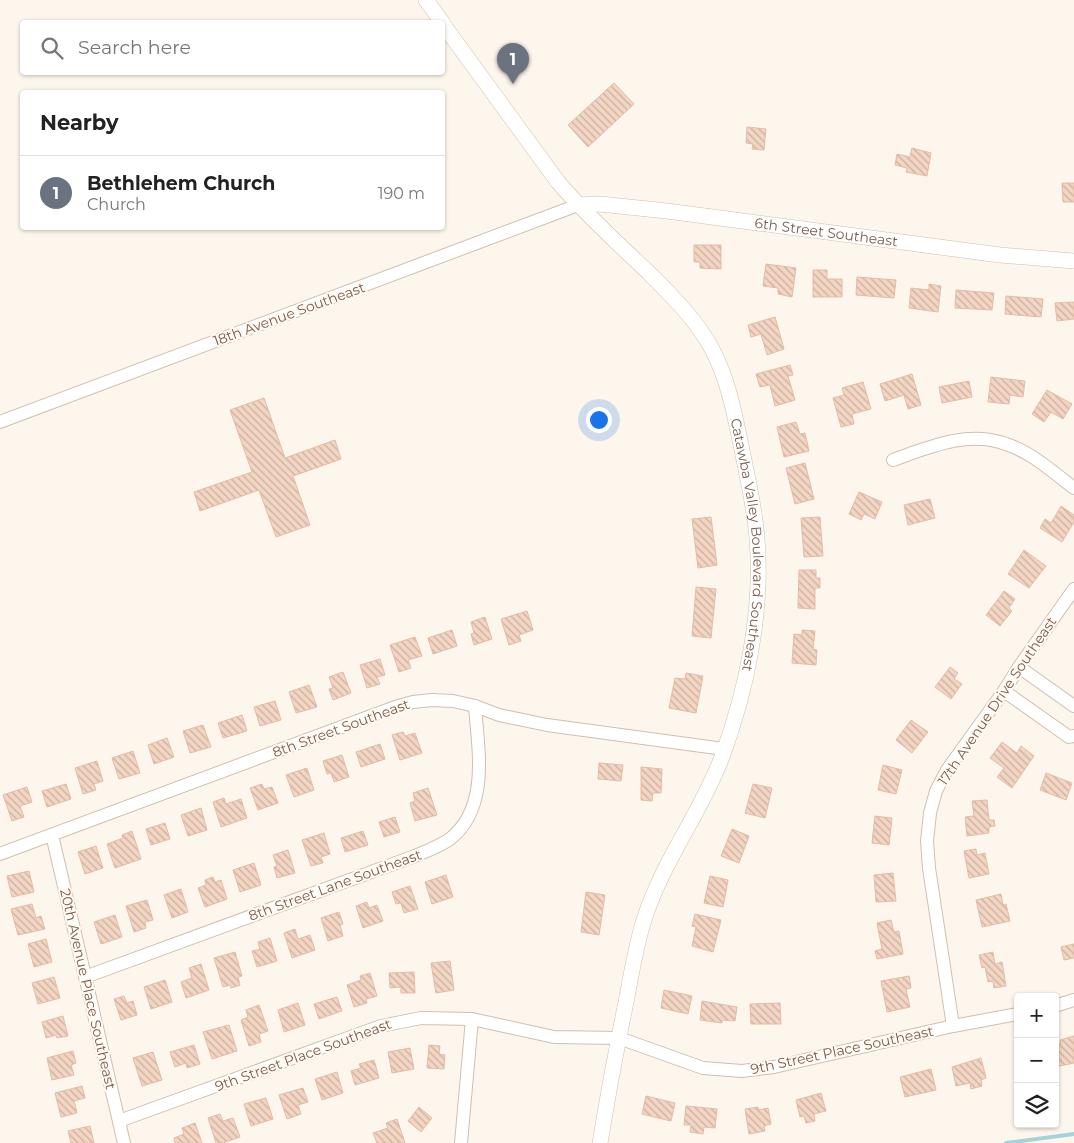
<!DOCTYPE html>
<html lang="en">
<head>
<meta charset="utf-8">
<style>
	:root { --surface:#fff; --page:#f2f2f2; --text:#222; --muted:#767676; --line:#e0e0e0; --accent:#e76f51 }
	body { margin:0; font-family:Montserrat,sans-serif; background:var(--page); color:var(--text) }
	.controls { position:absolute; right:15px; bottom:15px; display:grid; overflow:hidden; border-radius:5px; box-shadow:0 1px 4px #0004 }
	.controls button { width:45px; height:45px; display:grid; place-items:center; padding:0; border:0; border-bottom:1px solid var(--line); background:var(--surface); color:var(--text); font:25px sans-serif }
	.you { position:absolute; left:598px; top:419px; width:18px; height:18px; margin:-12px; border:4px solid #fff; border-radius:50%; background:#1a73e8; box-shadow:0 0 0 8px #1a73e833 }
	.badge { display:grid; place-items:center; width:32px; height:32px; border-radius:50%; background:var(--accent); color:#fff; font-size:16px; font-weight:700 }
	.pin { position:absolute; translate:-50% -41px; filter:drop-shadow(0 1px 2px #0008) }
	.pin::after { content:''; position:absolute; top:26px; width:18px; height:15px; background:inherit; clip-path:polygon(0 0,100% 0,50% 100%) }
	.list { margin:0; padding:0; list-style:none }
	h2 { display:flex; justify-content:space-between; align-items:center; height:65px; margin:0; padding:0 20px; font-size:21px }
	h2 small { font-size:16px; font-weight:400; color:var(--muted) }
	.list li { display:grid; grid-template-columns:32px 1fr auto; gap:15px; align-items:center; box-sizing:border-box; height:75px; padding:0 20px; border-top:1px solid var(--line) }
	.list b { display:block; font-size:19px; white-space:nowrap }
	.list p { margin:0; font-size:16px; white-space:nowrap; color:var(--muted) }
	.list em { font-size:16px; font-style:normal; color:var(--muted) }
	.icon { flex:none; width:28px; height:28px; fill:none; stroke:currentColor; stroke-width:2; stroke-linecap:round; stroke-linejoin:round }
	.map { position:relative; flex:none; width:1074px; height:1143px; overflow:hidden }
	.search { position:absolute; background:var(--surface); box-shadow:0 1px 4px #0004; left:20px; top:20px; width:425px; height:55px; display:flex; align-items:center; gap:12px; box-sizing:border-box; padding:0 18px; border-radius:5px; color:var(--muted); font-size:19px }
	.panel { position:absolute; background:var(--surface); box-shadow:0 1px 4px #0004; left:20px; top:90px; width:425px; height:140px; border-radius:5px }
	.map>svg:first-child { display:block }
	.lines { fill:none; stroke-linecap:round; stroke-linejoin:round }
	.stream { stroke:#a5d3da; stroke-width:4 }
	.building { fill:url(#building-back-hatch); stroke:#e6bba3 }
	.minor-casing { stroke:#d1beb0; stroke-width:14 }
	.tertiary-casing { stroke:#d1beb0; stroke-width:16 }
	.minor { stroke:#fff; stroke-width:12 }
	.tertiary { stroke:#fff; stroke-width:15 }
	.labels { text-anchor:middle; stroke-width:4; stroke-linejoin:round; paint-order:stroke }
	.street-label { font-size:14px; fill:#7a5c4d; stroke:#fffaf3 }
</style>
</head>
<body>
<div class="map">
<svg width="1074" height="1143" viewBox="0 0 1074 1143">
	<defs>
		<pattern id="building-back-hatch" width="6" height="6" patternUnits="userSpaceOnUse" patternTransform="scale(1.25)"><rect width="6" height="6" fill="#f3d5c3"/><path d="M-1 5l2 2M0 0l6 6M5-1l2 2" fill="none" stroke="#cab0a1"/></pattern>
	</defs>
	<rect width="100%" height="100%" fill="#fdf6ec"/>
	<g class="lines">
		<polyline class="stream" points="1006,1143 1074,1134"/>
	</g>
	<g class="building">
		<polygon points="614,83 634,104 588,147 568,125"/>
		<polygon points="747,127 766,129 764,150 752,149 753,144 746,143"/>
		<polygon points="912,148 931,153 927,176 906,172 907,168 895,165 897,154 910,157"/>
		<polygon points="1062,183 1074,183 1074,202 1063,202"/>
		<polygon points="694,245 721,245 721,269 700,268 700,262 694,262"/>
		<polygon points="766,264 796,268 792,297 778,294 778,288 763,286"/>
		<polygon points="813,270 827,270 827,279 842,279 842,297 813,297"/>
		<polygon points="857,277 896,280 894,298 856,295"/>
		<polygon points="929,284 941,286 938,312 909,308 911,288 929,290"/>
		<polygon points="956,290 994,293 992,310 955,308"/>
		<polygon points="1006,296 1043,299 1041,317 1005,314"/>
		<polygon points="1074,302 1074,319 1057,321 1055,303"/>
		<polygon points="775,317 784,349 767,355 761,334 751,337 748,325"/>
		<polygon points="790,365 793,375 788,376 795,400 775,406 770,385 760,387 756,374"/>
		<polygon points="912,374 921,405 908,409 904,395 885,401 880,384"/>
		<polygon points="991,377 1025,381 1023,397 1010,395 1009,404 988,402"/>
		<polygon points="969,381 972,397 942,403 939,387"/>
		<polygon points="863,382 871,409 852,414 854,424 841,427 833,398 844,395 842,388"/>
		<polygon points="1047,390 1072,404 1063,419 1051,412 1044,422 1032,414"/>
		<polygon points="264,398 285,458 335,440 341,459 293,476 310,525 276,537 259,490 200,511 194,492 252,472 230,410"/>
		<polygon points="796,422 800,434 805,433 809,451 784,457 777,427"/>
		<polygon points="805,463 814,499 795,504 786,468"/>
		<polygon points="859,492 882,502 875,519 864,514 861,520 849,514"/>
		<polygon points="930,499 935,518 908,525 904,505"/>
		<polygon points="1061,506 1074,515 1074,522 1062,542 1040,528 1045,519 1051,523"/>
		<polygon points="711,517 717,565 698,568 692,519"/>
		<polygon points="820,517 823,556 804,557 801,518"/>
		<polygon points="1024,550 1046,566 1029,588 1008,574"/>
		<polygon points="799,570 816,570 816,578 820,578 820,588 815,588 815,609 798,608"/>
		<polygon points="696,587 716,589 711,638 692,636"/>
		<polygon points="1004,591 1015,599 1009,608 1012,611 1000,626 986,615"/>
		<polygon points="527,611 533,630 519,635 521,641 509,645 501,619"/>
		<polygon points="485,617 492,639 474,645 471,634 474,633 471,622"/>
		<polygon points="452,630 457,646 433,654 428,638"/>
		<polygon points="802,630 815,631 813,649 817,650 816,665 792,663 794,634 802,635"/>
		<polygon points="415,637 422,656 408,660 411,668 399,672 390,645"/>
		<polygon points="380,659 385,675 377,677 380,684 367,688 360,665"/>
		<polygon points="950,667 958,673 954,679 962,684 951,699 935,687"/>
		<polygon points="343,672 351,693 333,700 329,689 333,688 329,677"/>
		<polygon points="686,673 703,676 696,713 669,708 675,678 685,679"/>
		<polygon points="309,685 317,707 296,713 289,692"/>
		<polygon points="275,701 281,720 260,726 254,707"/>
		<polygon points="242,715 247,731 223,738 218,723"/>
		<polygon points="911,720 928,732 912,753 896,740"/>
		<polygon points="203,725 211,747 190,753 183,731"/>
		<polygon points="403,732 405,736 415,733 422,753 400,760 392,735"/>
		<polygon points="167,738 174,757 154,764 148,745"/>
		<polygon points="1002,742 1017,753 1021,746 1034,756 1012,788 997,777 1004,768 990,758"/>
		<polygon points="380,744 385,759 361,767 356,752"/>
		<polygon points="133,751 140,773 119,779 112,758"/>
		<polygon points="342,755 349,777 334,782 331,773 327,774 323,761"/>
		<polygon points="97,761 103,781 94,784 96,790 83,794 75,768"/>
		<polygon points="599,763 623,765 621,781 598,779"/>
		<polygon points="883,765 902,770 896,794 878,790"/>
		<polygon points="641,767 662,769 661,793 653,793 652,801 641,800"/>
		<polygon points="307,768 314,790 294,797 286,775"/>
		<polygon points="1046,773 1072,783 1066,800 1040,790"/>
		<polygon points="66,784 71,799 47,807 42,791"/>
		<polygon points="262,784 264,789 272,787 278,803 258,810 250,788"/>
		<polygon points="753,784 772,788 765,818 745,813"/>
		<polygon points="27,787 32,802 20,806 24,817 12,821 3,795"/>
		<polygon points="428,788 437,815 415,821 410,803 415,801 413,793"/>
		<polygon points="224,798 226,804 241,799 247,818 221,827 213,802"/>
		<polygon points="987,800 989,820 994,820 995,826 989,827 989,833 967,836 965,817 974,816 972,801"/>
		<polygon points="201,808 207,830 188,836 181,815"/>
		<polygon points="875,816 892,818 889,845 872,843"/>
		<polygon points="395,817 400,832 384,837 379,822"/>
		<polygon points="165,823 170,839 151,845 146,829"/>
		<polygon points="732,829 749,836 739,863 721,856"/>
		<polygon points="132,831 141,859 115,868 107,844 123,838 122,835"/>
		<polygon points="363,831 368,845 345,852 341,838"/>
		<polygon points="324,833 330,854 321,857 323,863 311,866 302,840"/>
		<polygon points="96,846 103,868 85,874 78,852"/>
		<polygon points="976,849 977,855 985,853 989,874 969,878 964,851"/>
		<polygon points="288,850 295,873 277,878 274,867 277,866 273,855"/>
		<polygon points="254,863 261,885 240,892 233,870"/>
		<polygon points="29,871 34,892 12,897 7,876"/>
		<polygon points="893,873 896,901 876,902 874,875"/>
		<polygon points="446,875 453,897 432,904 425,882"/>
		<polygon points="710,876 728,880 723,907 704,903"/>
		<polygon points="213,877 215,882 221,880 227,899 205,907 198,888 206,885 205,880"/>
		<polygon points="410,886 418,909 404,913 401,903 396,904 392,892"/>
		<polygon points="181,889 188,912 172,918 164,895"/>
		<polygon points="586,892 605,895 599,935 581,932"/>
		<polygon points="1001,894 1003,905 1006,904 1010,921 982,927 976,900"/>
		<polygon points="147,900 153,920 145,922 146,928 134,932 126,906"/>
		<polygon points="367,902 369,908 377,905 383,921 363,928 356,906"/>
		<polygon points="32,904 36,918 41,916 45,929 18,935 11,909"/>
		<polygon points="339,912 343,924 340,925 343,936 328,941 321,918"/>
		<polygon points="695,914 721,920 713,952 692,946 696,927 692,926"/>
		<polygon points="115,915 122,937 101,944 94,922"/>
		<polygon points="891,920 894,932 899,931 903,954 877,959 875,951 882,949 877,923"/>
		<polygon points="295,929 298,939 310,935 315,950 292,958 284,933"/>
		<polygon points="270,938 277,961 257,967 252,951 260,949 258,942"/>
		<polygon points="46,939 52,962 34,967 28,944"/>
		<polygon points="1074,944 1074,958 1064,960 1061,947"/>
		<polygon points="235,952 242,976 238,977 240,985 231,988 230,985 223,987 214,958"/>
		<polygon points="993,952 995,964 1002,962 1006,986 994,988 993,981 988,982 985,967 982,968 979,955"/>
		<polygon points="450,961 454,990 436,993 431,963"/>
		<polygon points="201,964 209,990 186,998 181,982 192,978 189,968"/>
		<polygon points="414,972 415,993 401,993 401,987 390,988 389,973"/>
		<polygon points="370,973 377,996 366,999 367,1003 354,1007 347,985 361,980 360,976"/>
		<polygon points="909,976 911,988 906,989 910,1007 887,1012 881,981"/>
		<polygon points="54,977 60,998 38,1004 32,983"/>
		<polygon points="165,980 172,1002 151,1009 144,987"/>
		<polygon points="664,990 692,996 688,1014 661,1008"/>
		<polygon points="124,996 127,1003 133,1001 137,1015 121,1020 114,999"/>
		<polygon points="337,997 342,1011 319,1019 314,1004"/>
		<polygon points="702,1001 737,1007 735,1021 722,1020 722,1023 700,1020"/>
		<polygon points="298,1003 305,1025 284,1032 278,1010"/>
		<polygon points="780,1003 781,1024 751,1024 750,1004"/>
		<polygon points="259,1005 268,1031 259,1034 261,1042 249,1046 241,1020 248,1017 246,1010"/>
		<polygon points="63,1016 68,1036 57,1038 56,1035 46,1038 42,1022"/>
		<polygon points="229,1025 237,1051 212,1059 203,1032"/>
		<polygon points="1074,1036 1074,1063 1055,1067 1055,1044 1061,1043 1060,1040"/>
		<polygon points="194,1045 200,1064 187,1068 186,1063 175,1067 170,1052"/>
		<polygon points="429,1045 440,1046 439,1054 445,1055 444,1069 427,1068"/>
		<polygon points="410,1048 414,1069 392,1073 388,1052"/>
		<polygon points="73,1051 76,1063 71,1065 74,1075 52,1080 47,1058"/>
		<polygon points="153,1052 162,1080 142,1086 133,1058"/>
		<polygon points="981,1058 986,1078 981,1080 982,1086 971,1089 970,1083 956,1086 952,1067"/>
		<polygon points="374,1060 379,1078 355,1085 351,1071 361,1068 359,1064"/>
		<polygon points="931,1069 936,1090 905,1097 900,1077"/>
		<polygon points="337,1072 343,1093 322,1100 315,1079"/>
		<polygon points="82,1086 85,1098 74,1101 77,1113 61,1117 55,1093"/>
		<polygon points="303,1088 308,1102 298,1105 301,1114 287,1119 279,1095"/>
		<polygon points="821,1093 826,1111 814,1114 815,1121 806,1123 804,1116 800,1117 796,1100"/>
		<polygon points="646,1096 675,1103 671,1121 642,1114"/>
		<polygon points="266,1098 273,1119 251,1126 244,1104"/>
		<polygon points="686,1106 717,1109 715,1128 704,1127 703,1134 690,1132 691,1125 684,1125"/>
		<polygon points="419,1107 432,1118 421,1132 408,1121"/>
		<polygon points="758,1107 759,1110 768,1108 771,1124 764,1126 765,1131 749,1134 745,1109"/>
		<polygon points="220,1114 223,1121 233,1118 240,1137 223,1143 216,1143 208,1118"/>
		<polygon points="397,1119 405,1143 377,1143 373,1133 388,1128 386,1123"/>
		<polygon points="195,1123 202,1143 175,1143 174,1138 184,1134 182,1128"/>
		<polygon points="90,1126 94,1143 71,1143 68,1131"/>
	</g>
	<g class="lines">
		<g class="minor-casing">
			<g id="minor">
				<polyline points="0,422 578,205"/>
				<path d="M 893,460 C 929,447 968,430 1006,444 C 1031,452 1053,472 1074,488"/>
				<polyline points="1019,667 1074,706"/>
				<polyline points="1004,691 1069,737 1074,736"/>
				<polyline points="52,835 124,1143"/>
				<polyline points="0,854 395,707 413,702 432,700 453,701 475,706 499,715 547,725 724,749"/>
				<path d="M 85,977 L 415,856 C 427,851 440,846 450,839 C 490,807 478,750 475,706"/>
				<polyline points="1055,1006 1074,1000"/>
				<polyline points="953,1026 929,868 927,841 930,813 936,791 947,770 1004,691 1019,667 1074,589"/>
				<polyline points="119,1121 381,1026 421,1018 472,1019 554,1037 619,1038 703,1068 742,1071 774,1067 953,1026 1018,1014"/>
				<polyline points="461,1143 472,1019"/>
			</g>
		</g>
		<g class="tertiary-casing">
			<g id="tertiary">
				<polyline points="426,0 442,22"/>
				<path id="s1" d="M 442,23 L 558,182 C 587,216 620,245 652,276 C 674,298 697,321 712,349 C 728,379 734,412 741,445 C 747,476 755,508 757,539 C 763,611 747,689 722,757 C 701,813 662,862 644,920 C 636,945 632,971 627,997 C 617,1046 608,1094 600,1143"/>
				<path id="s2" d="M 578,205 L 600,204 L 667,211 L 1000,255 L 1074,261"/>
			</g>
		</g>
		<use href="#minor" class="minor"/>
		<use href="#tertiary" class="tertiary"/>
	</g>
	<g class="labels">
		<g class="street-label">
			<text dy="5" stroke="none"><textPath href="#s2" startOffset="250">6th Street Southeast</textPath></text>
			<text transform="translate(289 314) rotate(-20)" y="5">18th Avenue Southeast</text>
			<text dy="5" stroke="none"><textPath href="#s1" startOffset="626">Catawba Valley Boulevard Southeast</textPath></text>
			<text transform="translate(997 701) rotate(-56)" y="5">17th Avenue Drive Southeast</text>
			<text transform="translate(341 728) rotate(-20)" y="5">8th Street Southeast</text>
			<text transform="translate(335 885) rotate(-20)" y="5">8th Street Lane Southeast</text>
			<text transform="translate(88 989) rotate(77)" y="5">20th Avenue Place Southeast</text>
			<text transform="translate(842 1050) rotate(-12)" y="5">9th Street Place Southeast</text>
			<text transform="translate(303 1055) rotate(-20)" y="5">9th Street Place Southeast</text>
		</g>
	</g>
</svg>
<div class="controls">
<button>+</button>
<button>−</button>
<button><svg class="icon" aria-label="layers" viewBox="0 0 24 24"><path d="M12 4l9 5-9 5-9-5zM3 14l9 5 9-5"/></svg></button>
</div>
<div class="you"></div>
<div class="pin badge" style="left:513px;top:84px;background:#6b7280">1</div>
<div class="search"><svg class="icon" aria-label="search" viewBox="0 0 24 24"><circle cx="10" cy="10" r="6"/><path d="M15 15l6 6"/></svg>Search here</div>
<section class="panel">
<h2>Nearby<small></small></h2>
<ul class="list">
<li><span class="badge" style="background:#6b7280">1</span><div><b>Bethlehem Church</b><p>Church</p></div><em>190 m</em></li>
</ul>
</section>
</div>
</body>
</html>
